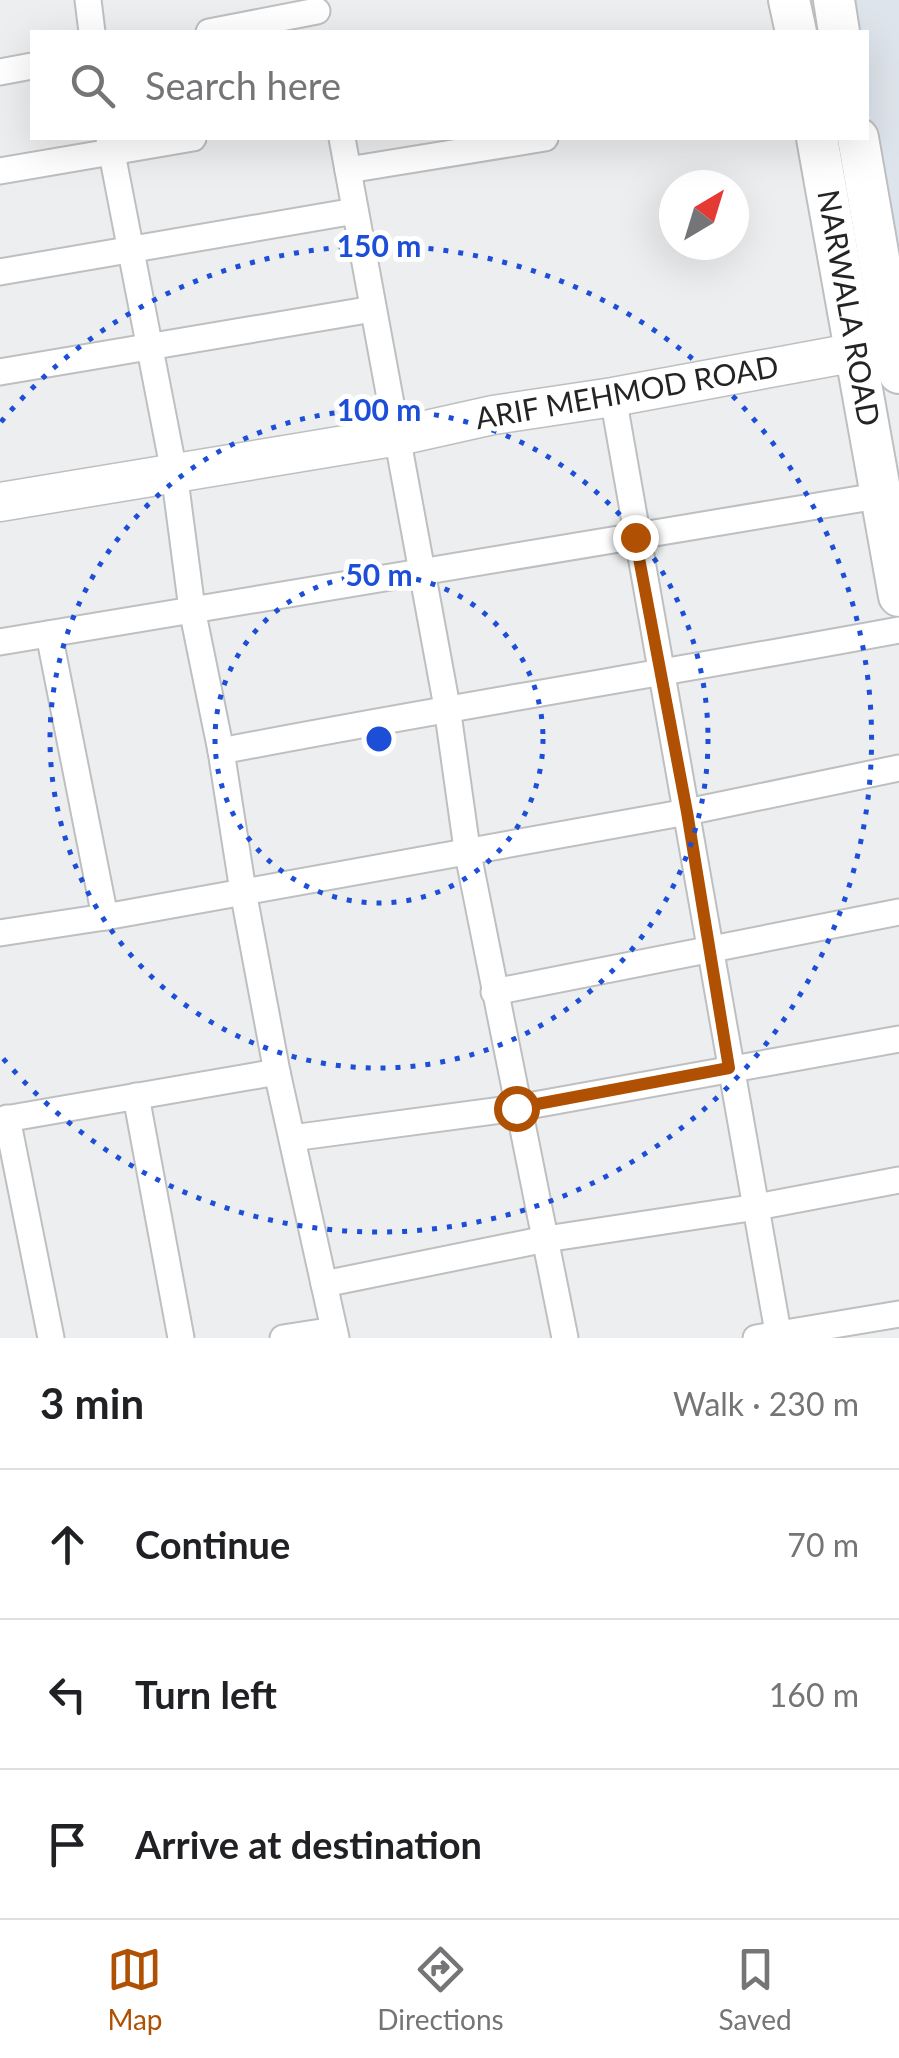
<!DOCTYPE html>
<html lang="en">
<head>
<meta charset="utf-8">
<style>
	:root { --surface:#fff; --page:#f6f6f6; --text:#202124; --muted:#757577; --line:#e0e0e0; --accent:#af5002 }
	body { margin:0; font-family:Lato,sans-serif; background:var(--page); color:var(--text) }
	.compass { position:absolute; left:659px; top:170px; width:90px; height:90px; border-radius:50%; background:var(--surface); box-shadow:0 10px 40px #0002; rotate:38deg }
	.stop { position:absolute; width:30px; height:30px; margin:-22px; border:8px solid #af5002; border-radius:50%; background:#fff }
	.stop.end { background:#af5002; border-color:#fff; box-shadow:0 2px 10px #0008 }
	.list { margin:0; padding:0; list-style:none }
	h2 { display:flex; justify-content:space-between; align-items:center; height:130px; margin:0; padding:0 40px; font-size:42px }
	h2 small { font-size:32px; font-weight:400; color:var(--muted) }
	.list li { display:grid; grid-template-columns:65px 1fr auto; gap:30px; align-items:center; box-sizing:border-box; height:150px; padding:0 40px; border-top:2px solid var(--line) }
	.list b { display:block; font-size:38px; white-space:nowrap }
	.list em { font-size:32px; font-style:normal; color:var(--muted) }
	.icon { flex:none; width:55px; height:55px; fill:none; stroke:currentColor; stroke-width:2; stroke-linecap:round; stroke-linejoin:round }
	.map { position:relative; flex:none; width:899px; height:1338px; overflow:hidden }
	.search { position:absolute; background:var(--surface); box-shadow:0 10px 40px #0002; left:30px; right:30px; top:30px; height:110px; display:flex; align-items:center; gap:25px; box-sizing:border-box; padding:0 35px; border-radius:0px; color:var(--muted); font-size:38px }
	.sheet { height:580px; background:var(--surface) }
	nav { display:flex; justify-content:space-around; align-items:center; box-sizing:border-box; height:140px; border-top:2px solid var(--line); background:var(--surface); font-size:28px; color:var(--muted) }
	nav a { display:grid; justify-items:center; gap:5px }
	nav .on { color:var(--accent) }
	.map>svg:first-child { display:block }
	.built { fill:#dee4eb }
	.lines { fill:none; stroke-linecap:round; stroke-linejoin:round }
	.street-casing { stroke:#bebfc1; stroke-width:29 }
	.secondary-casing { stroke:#bebfc1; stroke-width:41 }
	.primary-casing { stroke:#bebfc1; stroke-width:44 }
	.street { stroke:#fff; stroke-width:25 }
	.secondary { stroke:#fff; stroke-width:38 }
	.primary { stroke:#fff; stroke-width:40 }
	.route { stroke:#af5002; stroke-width:12 }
	.ring { fill:none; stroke:#1d4ed8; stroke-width:5; stroke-dasharray:5 10 }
	.labels { text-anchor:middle; stroke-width:10; stroke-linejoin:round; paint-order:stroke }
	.street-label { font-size:30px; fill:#242425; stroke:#fff }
	.centre { fill:#1d4ed8; stroke:#fff; stroke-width:5 }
	.ring-label { font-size:30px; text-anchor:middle; font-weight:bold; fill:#1d4ed8; stroke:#fff; stroke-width:10; stroke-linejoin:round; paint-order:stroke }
</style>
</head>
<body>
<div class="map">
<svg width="899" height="1338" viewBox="0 0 899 1338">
	<rect width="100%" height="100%" fill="#edeeef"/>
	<polygon class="built" points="847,0 899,0 899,280 867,104 866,32 853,32"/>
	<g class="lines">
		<g class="street-casing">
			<g id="street">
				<polyline points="88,0 92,32"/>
				<polyline points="209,32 317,11"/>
				<polyline points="0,72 32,66"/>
				<polyline points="109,138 174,472 192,609 221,751 243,891 277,1072 336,1338"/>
				<polyline points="342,138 447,707 467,849 565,1338"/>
				<polyline points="348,170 545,138"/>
				<polyline points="0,171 193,138"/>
				<polyline points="0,272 355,211"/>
				<polyline points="0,372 373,309"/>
				<polyline points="613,397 779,1338"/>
				<polyline points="49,634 105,917"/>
				<polyline points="0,642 883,495"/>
				<path d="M 221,751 C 447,707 673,672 899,630"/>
				<polyline points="0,933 105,917 687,812 899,768"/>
				<polyline points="494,992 899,912"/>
				<polyline points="136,1096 181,1338"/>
				<polyline points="7,1118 51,1338"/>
				<polyline points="0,1120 277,1072"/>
				<polyline points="292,1138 517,1108 899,1039"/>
				<polyline points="324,1284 546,1239 757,1207 899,1180"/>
				<polyline points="283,1338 334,1330"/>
				<polyline points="756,1338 899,1314"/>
			</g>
		</g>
		<g class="secondary-casing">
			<polyline id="secondary" points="0,502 399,436 493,415 613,397 884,347"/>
		</g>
		<g class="primary-casing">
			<g id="primary">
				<polyline points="789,0 796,32"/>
				<polyline points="834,0 839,32"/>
				<polyline points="817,138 899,596"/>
				<polyline points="858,138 899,373"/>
			</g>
		</g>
		<use href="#street" class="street"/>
		<use href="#secondary" class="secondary"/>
		<use href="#primary" class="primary"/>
	</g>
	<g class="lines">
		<polyline class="route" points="516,1108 729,1068 687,812 635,537"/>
	</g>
	<g class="ring">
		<circle cx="379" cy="739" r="164"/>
		<circle cx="379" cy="739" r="329"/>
		<path d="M1 422A493 493 0 1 1 1 1056"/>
	</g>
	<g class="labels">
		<g class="street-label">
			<text transform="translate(848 308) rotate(80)" y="10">NARWALA ROAD</text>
			<text transform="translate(627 393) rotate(-10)" y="10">ARIF MEHMOD ROAD</text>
		</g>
	</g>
	<circle cx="379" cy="739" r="15" class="centre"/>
	<g class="ring-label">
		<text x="379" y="257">150 m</text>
		<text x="379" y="421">100 m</text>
		<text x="379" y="586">50 m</text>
	</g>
</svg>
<svg class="compass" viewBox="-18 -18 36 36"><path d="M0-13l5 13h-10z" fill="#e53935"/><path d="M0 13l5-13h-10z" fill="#757577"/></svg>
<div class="stop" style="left:516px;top:1108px"></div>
<div class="stop end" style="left:635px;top:537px"></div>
<div class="search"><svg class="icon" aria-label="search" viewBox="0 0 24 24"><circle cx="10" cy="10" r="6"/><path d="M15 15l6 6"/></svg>Search here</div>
</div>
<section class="sheet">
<h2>3 min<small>Walk · 230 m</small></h2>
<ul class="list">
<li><svg class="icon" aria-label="ahead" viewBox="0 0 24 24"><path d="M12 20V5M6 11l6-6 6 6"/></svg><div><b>Continue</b></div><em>70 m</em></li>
<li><svg class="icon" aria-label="left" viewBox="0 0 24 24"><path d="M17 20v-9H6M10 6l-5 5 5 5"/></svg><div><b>Turn left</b></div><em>160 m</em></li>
<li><svg class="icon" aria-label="arrive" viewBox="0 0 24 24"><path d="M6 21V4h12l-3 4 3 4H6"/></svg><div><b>Arrive at destination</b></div></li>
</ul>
</section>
<nav>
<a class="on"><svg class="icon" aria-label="map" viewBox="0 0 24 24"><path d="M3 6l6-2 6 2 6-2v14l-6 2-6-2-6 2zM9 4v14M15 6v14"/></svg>Map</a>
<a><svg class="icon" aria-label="directions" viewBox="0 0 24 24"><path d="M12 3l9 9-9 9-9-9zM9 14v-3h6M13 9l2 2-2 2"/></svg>Directions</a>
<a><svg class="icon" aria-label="saved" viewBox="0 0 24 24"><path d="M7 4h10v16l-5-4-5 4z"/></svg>Saved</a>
</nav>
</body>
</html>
